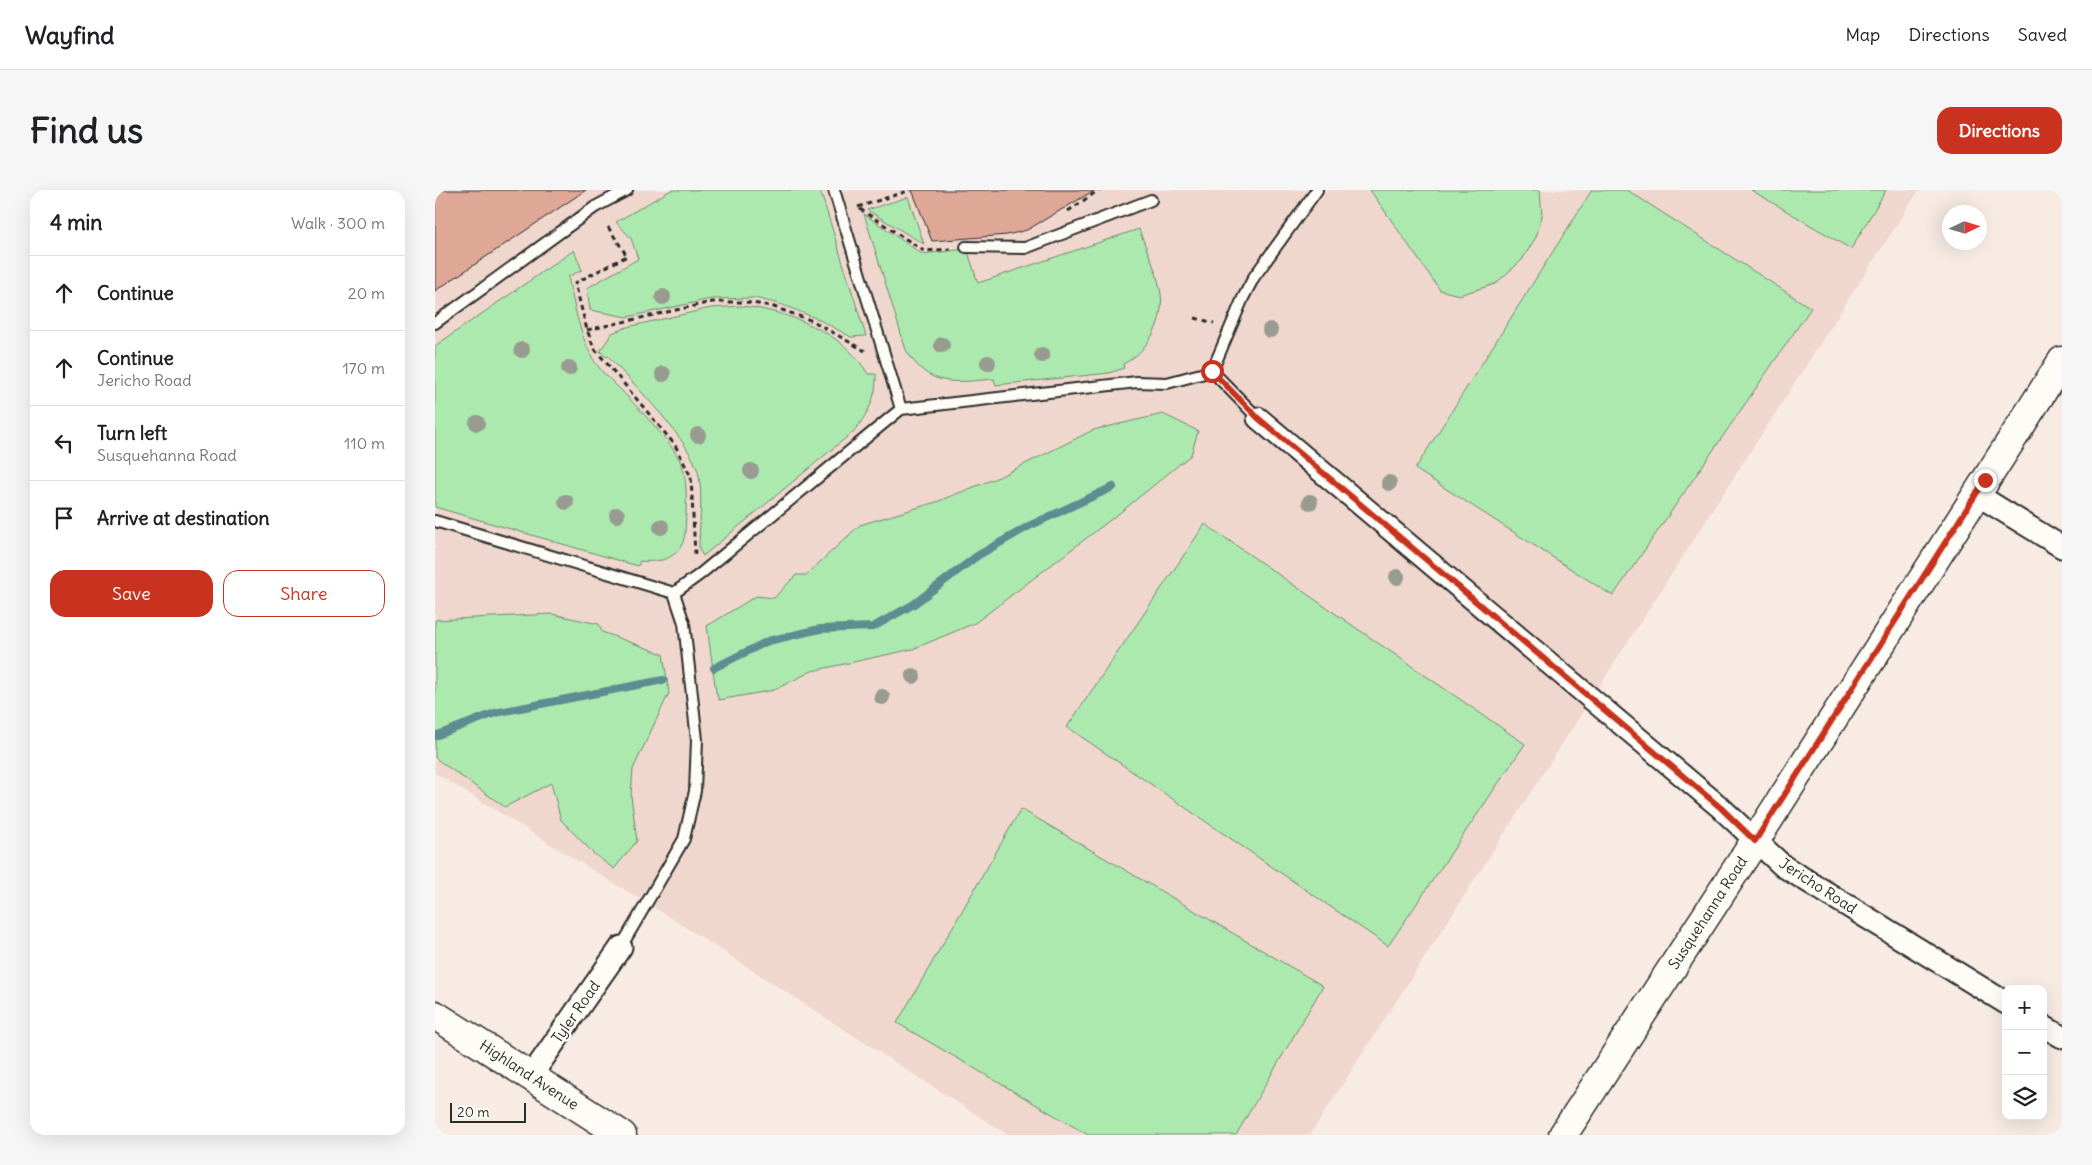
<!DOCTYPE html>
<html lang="en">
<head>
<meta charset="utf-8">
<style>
	:root { --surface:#fff; --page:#f6f6f6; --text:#202124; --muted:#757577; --line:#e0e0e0; --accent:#c8321e }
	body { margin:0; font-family:Delius,sans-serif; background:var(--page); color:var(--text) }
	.controls { position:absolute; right:15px; bottom:15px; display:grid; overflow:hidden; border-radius:10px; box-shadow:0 5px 20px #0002 }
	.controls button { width:45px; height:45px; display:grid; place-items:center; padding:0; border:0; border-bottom:1px solid var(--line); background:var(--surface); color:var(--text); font:25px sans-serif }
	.compass { position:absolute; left:1507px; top:15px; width:45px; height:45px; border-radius:50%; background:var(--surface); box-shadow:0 5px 20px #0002; rotate:86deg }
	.scale { position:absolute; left:15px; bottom:12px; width:76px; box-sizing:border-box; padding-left:5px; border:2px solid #2b2b2b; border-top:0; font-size:14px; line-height:18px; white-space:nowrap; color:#2b2b2b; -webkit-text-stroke:4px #fdfcf7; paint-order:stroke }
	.stop { position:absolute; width:15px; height:15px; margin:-11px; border:4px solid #c8321e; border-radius:50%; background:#fff }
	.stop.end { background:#c8321e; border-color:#fff; box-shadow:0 1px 5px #0008 }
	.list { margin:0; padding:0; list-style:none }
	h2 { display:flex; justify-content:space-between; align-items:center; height:65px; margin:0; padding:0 20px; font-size:21px }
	h2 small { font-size:16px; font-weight:400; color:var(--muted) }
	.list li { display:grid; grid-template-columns:32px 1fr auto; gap:15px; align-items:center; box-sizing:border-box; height:75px; padding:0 20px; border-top:1px solid var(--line) }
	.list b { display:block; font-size:19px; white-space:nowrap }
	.list p { margin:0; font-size:16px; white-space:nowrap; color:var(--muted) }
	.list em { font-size:16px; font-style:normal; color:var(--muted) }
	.actions { display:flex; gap:10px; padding:15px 20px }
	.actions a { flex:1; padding:11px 0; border:1px solid var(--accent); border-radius:15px; text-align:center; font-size:18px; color:var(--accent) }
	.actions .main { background:var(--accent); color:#fff }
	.icon { flex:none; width:28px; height:28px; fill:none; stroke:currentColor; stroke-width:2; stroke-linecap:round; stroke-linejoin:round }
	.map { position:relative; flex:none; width:1627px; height:945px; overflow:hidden; border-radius:15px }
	header { display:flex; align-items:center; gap:30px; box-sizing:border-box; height:70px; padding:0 25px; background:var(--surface); border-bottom:1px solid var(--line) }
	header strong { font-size:24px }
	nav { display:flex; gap:28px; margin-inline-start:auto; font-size:18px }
	.intro { display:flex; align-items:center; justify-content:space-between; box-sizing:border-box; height:120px; padding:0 30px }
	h1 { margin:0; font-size:35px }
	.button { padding:12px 22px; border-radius:15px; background:var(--accent); color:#fff; font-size:18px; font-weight:700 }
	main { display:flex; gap:30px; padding:0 30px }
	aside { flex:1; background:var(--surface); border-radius:15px; box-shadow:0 5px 20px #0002 }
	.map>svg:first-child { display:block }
	.built { fill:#f0d7cd }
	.green { fill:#ace9af; stroke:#6c8a6d }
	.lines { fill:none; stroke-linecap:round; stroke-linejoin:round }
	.stream { stroke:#5c8d91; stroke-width:8 }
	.building { fill:#dea796; stroke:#2b2b2b }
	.lane-casing { stroke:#2b2b2b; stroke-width:14 }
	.street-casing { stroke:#2b2b2b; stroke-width:25 }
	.secondary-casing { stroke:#2b2b2b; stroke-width:31 }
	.path { stroke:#2b2b2b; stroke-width:3; stroke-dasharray:5 4; stroke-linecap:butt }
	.lane { stroke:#fdfcf7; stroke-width:10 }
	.street { stroke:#fdfcf7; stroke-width:21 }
	.secondary { stroke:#fdfcf7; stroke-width:28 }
	.tree { fill:#989b90 }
	.route { stroke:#c8321e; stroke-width:6 }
	.labels { text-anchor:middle; stroke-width:5; stroke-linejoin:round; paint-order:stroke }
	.street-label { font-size:15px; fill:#2b2b2b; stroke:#fdfcf7 }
</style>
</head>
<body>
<header>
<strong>Wayfind</strong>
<nav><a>Map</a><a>Directions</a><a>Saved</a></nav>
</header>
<div class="intro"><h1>Find us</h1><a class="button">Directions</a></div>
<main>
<aside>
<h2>4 min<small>Walk · 300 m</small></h2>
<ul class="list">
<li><svg class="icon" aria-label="ahead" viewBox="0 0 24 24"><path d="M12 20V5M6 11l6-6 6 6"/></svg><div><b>Continue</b></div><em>20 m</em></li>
<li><svg class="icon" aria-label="ahead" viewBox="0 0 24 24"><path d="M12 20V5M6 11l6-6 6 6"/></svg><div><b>Continue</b><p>Jericho Road</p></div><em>170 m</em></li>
<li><svg class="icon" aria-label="left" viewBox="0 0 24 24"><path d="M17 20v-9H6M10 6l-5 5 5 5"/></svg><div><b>Turn left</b><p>Susquehanna Road</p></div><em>110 m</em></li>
<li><svg class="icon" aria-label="arrive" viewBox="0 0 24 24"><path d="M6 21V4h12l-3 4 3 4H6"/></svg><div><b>Arrive at destination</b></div></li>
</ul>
<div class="actions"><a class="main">Save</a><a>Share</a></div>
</aside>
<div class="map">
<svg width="1627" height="945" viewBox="0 0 1627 945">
	<rect width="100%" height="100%" fill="#f7ebe4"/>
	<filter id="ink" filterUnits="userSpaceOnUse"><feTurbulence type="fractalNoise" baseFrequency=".02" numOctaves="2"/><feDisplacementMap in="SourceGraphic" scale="10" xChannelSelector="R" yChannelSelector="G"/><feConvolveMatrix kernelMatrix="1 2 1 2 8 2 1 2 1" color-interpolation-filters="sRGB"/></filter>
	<g filter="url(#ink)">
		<polygon class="built" points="0,0 1484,0 875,945 573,945 247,735 0,583"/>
		<g class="green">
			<polygon points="236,0 385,0 431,146 416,147 383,129 348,115 320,108 276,109 192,127 155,120 152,98 203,69 196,48 181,32"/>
			<polygon points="935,0 1105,0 1107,26 1101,47 1087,70 1060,94 1024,105 1005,100"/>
			<polygon points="1157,0 1192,0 1376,118 1178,406 980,279"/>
			<polygon points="1316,0 1451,0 1416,59"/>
			<polygon points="473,7 489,54 432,20"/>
			<path d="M 429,24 L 487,64 L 532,59 L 543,93 L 704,39 C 711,59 721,78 725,99 C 732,128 714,161 688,174 L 689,178 L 674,183 L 561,195 L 559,189 C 520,192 494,199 471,160 Z"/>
			<path d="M 139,60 L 147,80 L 133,87 C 139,114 144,142 157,167 C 163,179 177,191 187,201 C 203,218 242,257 248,278 C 253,296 251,325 250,343 C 247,368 227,373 205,371 L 203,376 L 0,317 L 0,156 Z"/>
			<path d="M 307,116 C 354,122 408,141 433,184 L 441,184 C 442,207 433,224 418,242 L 268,366 L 264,359 C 264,337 268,307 264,286 C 258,252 197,193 173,166 L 171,167 L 165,161 L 177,143 L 192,137 L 276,118 Z"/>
			<polygon points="728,224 763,241 756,265 687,321 540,433 478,459 377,481 339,500 284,510 281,502 272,436 321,406 339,408 361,385 371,385 425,335 501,312 564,287 658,240"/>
			<polygon points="770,334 1090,554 953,756 632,537"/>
			<polygon points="117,424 164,434 167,442 228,464 234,503 198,579 196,606 202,651 179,679 159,664 126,630 116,593 70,617 0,568 0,430"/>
			<polygon points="586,619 888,796 801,945 653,945 462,833"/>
		</g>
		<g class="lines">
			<g class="stream">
				<polyline points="279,478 333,451 385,439 438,437 479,414 542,366 594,336 678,297"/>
				<polyline points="0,546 60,523 228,490"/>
			</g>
		</g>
		<g class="building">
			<polygon points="0,0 151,0 0,101"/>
			<polygon points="477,0 660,0 592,40 572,45 497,51"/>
		</g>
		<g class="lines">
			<g class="lane-casing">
				<g id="lane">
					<polyline points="399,0 466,219"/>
					<polyline points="531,57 590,58 716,10"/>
					<polyline points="0,133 160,17 192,0"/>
					<polyline points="823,228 777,181 808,108 819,87 882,0"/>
					<polyline points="0,331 239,403 264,385 466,219 702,192 732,193 777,181"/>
					<polyline points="186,757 249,649 260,601 262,550 249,433 239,403"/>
				</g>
			</g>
			<g class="street-casing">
				<g id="street">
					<polyline points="823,228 1286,618 1348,676 1571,813"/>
					<polyline points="1541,304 1627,357"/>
					<polyline points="1608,836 1627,847"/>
					<polyline points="96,886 186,757"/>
				</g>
			</g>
			<g class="secondary-casing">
				<g id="secondary">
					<polyline points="0,825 187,945"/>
					<polyline points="1128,945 1320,651 1627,171"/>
				</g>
			</g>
			<g class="path">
				<polyline points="423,17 476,0"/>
				<polyline points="425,19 489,61 515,59"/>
				<polyline points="633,21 664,0"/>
				<polyline points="173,37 192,66 140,93 152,140 159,158 240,255 256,287 260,364"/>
				<polyline points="760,128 779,133"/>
				<polyline points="152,140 277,112 310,112 336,116 378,131 430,161"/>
			</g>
			<use href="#lane" class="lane"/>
			<use href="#street" class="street"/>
			<use href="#secondary" class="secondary"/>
		</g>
		<g class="tree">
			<circle cx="228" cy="107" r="8"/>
			<circle cx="835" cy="140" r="8"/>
			<circle cx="507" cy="155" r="8"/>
			<circle cx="87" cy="160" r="8"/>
			<circle cx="607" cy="165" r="8"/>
			<circle cx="553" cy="173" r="8"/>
			<circle cx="134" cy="178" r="8"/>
			<circle cx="228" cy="184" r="8"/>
			<circle cx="42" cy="233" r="8"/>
			<circle cx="263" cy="245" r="8"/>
			<circle cx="316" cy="281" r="8"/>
			<circle cx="954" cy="293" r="8"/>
			<circle cx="131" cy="312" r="8"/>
			<circle cx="875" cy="312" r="8"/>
			<circle cx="182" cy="325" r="8"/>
			<circle cx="226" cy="337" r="8"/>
			<circle cx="962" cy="387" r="8"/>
			<circle cx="478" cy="486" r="8"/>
			<circle cx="447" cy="507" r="8"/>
		</g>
	</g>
	<g class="lines" filter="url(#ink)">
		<polyline class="route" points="777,181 823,228 1286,618 1320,651 1550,290"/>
	</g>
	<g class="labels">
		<g class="street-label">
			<text transform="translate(1383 696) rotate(33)" y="5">Jericho Road</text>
			<text transform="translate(1273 723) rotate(-57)" y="5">Susquehanna Road</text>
			<text transform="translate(141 822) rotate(-55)" y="5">Tyler Road</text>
			<text transform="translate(94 885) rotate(33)" y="5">Highland Avenue</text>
		</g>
	</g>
</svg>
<div class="controls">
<button>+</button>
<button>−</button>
<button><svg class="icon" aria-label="layers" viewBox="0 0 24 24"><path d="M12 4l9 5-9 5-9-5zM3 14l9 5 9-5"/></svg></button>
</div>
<svg class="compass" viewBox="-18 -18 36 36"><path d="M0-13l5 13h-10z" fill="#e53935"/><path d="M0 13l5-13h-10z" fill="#757577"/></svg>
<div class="scale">20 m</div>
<div class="stop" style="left:777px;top:181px"></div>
<div class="stop end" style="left:1550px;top:290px"></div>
</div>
</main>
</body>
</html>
